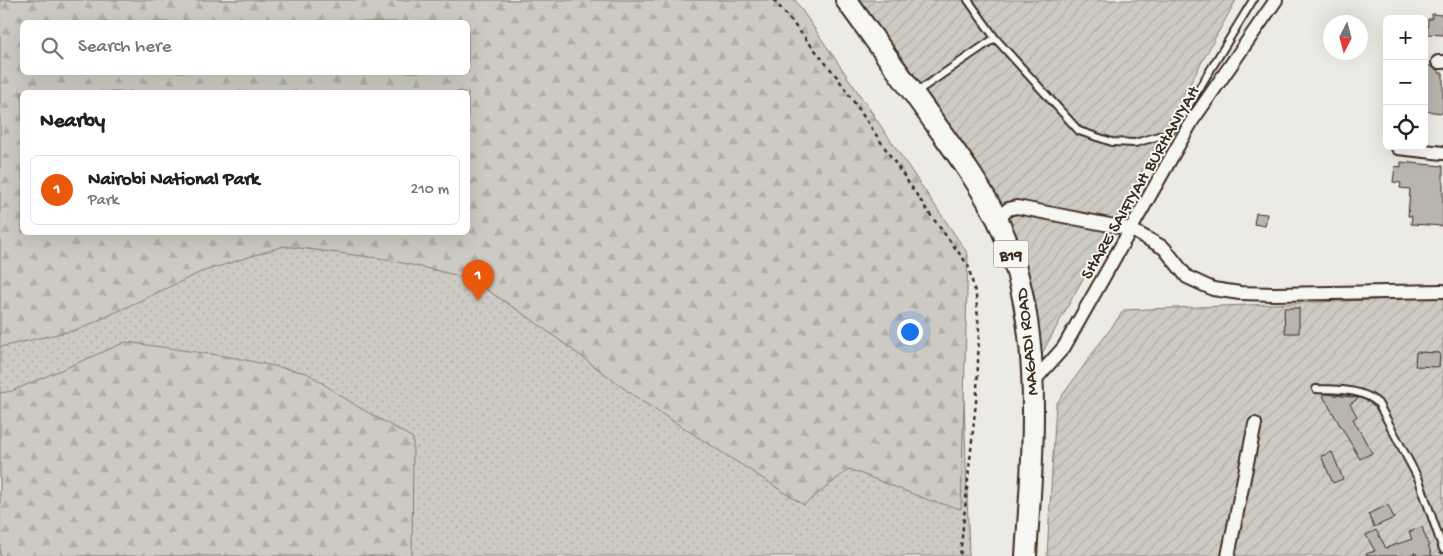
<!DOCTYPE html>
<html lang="en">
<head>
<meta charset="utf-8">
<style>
	:root { --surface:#fff; --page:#f6f6f6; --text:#202124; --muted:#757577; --line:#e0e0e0; --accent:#ea580c }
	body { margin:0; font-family:"Gochi Hand",sans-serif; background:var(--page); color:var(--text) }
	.controls { position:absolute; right:15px; top:15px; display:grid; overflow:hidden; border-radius:8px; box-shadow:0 5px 20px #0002 }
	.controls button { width:45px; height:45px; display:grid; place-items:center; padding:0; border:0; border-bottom:1px solid var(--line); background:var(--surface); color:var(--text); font:25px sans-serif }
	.compass { position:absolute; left:1323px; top:15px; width:45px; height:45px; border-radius:50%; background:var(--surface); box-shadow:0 5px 20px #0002; rotate:186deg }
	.you { position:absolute; left:909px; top:331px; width:18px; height:18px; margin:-12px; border:4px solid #fff; border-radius:50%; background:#1a73e8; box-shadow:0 0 0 8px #1a73e833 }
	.badge { display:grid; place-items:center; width:32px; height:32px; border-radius:50%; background:var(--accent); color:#fff; font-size:16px; font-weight:700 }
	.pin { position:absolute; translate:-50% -41px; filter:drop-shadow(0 1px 2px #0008) }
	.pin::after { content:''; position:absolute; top:26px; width:18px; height:15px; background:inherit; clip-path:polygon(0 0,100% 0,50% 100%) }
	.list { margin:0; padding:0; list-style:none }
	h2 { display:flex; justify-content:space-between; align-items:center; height:65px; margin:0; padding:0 20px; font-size:21px }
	h2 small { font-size:16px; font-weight:400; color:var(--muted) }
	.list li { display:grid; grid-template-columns:32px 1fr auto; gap:15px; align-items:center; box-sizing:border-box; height:70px; margin:0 10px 10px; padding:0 10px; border:1px solid var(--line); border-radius:8px }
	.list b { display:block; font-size:19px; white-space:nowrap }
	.list p { margin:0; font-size:16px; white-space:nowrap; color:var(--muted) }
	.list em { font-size:16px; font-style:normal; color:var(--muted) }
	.icon { flex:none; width:28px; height:28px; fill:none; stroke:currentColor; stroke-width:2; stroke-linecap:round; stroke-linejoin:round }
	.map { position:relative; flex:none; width:1443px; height:556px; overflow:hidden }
	.search { position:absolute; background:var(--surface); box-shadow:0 5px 20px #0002; left:20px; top:20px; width:450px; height:55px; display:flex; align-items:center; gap:12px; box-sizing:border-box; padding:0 18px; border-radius:8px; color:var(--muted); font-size:19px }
	.panel { position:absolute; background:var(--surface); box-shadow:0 5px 20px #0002; left:20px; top:90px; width:450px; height:145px; border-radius:8px }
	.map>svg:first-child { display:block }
	.grass { fill:url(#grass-dots); stroke:#847a71; fill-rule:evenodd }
	.forest { fill:url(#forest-firs); stroke:#847a71; fill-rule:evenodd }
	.garden { fill:url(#garden-furrows); stroke:#847a71 }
	.building { fill:#bab4ae; stroke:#3b2a1e }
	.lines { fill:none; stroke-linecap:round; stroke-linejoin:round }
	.service-casing { stroke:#3b2a1e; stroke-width:10 }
	.minor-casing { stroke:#3b2a1e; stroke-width:16 }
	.trunk-casing { stroke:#3b2a1e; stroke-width:24 }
	.path { stroke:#3b2a1e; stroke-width:2.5; stroke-dasharray:4 4; stroke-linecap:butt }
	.service { stroke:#f6f6f2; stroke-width:6 }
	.minor { stroke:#f6f6f2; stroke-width:12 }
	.trunk { stroke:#f6f6f2; stroke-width:20 }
	.labels { text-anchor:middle; stroke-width:4; stroke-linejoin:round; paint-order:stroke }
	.shield { fill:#f6f6f2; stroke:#73675e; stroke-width:1 }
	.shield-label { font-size:16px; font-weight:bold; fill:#3b2a1e }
	.street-label { font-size:18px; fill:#3b2a1e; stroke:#f6f6f2 }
</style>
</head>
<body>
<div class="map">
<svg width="1443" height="556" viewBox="0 0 1443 556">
	<defs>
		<pattern id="grass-dots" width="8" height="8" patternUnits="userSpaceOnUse" patternTransform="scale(1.25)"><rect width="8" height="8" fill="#cdcac4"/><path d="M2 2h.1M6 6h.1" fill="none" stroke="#b1aea8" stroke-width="1.8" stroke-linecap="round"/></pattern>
		<pattern id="forest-firs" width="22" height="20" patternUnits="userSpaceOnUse" patternTransform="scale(1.25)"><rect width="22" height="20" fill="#cdcac4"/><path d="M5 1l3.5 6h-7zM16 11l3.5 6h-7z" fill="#b1aea8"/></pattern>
		<pattern id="garden-furrows" width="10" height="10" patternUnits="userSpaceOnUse" patternTransform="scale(1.25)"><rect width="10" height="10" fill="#cdcac4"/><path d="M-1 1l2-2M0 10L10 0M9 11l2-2" fill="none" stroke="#b1aea8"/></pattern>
	</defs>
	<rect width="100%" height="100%" fill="#ebeae5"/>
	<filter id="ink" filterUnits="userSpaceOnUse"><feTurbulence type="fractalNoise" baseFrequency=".02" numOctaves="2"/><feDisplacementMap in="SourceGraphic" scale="10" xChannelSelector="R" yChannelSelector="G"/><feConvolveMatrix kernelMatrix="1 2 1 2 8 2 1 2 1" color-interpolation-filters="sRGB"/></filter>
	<g filter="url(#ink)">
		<path class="grass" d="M 0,0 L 793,0 L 873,114 L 950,265 L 962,336 L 969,556 L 0,556 ZM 22,22 L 468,22 L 468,72 L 22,72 ZM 22,92 L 468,92 L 468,232 L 22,232 Z"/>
		<g class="forest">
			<path d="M 0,0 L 795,0 L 968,254 L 961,509 L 928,500 L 849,469 L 804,505 L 637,398 L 531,319 L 469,278 L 385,259 L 284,246 L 201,272 L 80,329 L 0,347 ZM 22,22 L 468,22 L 468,72 L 22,72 ZM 22,92 L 468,92 L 468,232 L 22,232 Z"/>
			<polygon points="126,342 231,357 307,373 355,405 413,438 412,556 0,556 0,393 12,391"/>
		</g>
		<g class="garden">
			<polygon points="860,0 1236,0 1041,355 1020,246"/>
			<polygon points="1443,297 1443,556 1047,556 1056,404 1124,310"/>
		</g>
		<g class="building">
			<polygon points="1432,14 1443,15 1443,35 1427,34 1428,19 1432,19"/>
			<polygon points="1424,65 1431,66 1439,70 1439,73 1443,73 1443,113 1424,111"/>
			<polygon points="1401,162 1443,166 1443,226 1411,224 1412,216 1408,216 1410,189 1400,188 1401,183 1393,182 1395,166 1401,167"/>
			<polygon points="1256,213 1267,214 1265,226 1254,224"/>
			<polygon points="1284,308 1299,308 1299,333 1285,333"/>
			<polygon points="1416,352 1440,353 1439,367 1415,366"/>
			<polygon points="1327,394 1359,398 1350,404 1357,416 1353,419 1372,453 1360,459 1323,396"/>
			<polygon points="1332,452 1343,479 1333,483 1321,456"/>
			<polygon points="1388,505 1394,518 1374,527 1368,514"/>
			<polygon points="1422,527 1432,556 1417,556 1416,553 1406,556 1367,556 1366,554 1375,551 1366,535 1376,530 1386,548 1412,539 1409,532"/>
		</g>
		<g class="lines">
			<g class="service-casing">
				<g id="service">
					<polyline points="995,38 1079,131 1112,142 1135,143 1166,134 1178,123 1253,0"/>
					<polyline points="915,93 995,38 968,0"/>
					<path d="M 1316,389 C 1337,390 1361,388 1378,403 L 1419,480 L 1443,549"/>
				</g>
			</g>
			<g class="minor-casing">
				<g id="minor">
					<polyline points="1438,62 1443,62"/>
					<polyline points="1398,148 1443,153"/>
					<polyline points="998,220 1008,209 1017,207 1130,229 1164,248 1187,277 1213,289 1240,293 1275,294 1443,291"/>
					<polyline points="1033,382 1064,347 1192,121 1276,0"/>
					<polyline points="1228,556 1255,424"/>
				</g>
			</g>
			<g class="trunk-casing">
				<path id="trunk" d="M 846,0 C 877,43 908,85 939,129 C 960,158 982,188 998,221 C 1046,321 1033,448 1026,556"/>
			</g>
			<polyline class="path" points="774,0 837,77 929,213 968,265 976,296 979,331 977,392 960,556"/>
			<use href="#service" class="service"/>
			<use href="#minor" class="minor"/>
			<use href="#trunk" class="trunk"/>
		</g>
	</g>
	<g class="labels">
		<rect class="shield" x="993.5" y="240.5" width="35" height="27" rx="4"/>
		<g class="shield-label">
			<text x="1011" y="260">B19</text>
		</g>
		<g class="street-label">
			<text transform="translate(1139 182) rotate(-60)" y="6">SHARE SAIFIYAH BURHANIYAH</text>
			<text transform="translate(1026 342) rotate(-96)" y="6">MAGADI ROAD</text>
		</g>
	</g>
</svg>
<div class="controls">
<button>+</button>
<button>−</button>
<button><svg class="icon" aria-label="locate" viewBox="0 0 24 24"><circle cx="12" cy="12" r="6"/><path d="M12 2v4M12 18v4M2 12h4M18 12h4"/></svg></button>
</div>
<svg class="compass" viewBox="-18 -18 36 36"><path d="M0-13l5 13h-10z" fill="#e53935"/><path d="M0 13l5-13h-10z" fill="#757577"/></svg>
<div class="you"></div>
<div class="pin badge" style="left:478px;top:301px">1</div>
<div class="search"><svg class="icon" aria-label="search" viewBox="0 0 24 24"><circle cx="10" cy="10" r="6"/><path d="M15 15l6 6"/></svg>Search here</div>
<section class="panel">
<h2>Nearby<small></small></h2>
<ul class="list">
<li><span class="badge">1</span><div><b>Nairobi National Park</b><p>Park</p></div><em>210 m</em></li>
</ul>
</section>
</div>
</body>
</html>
